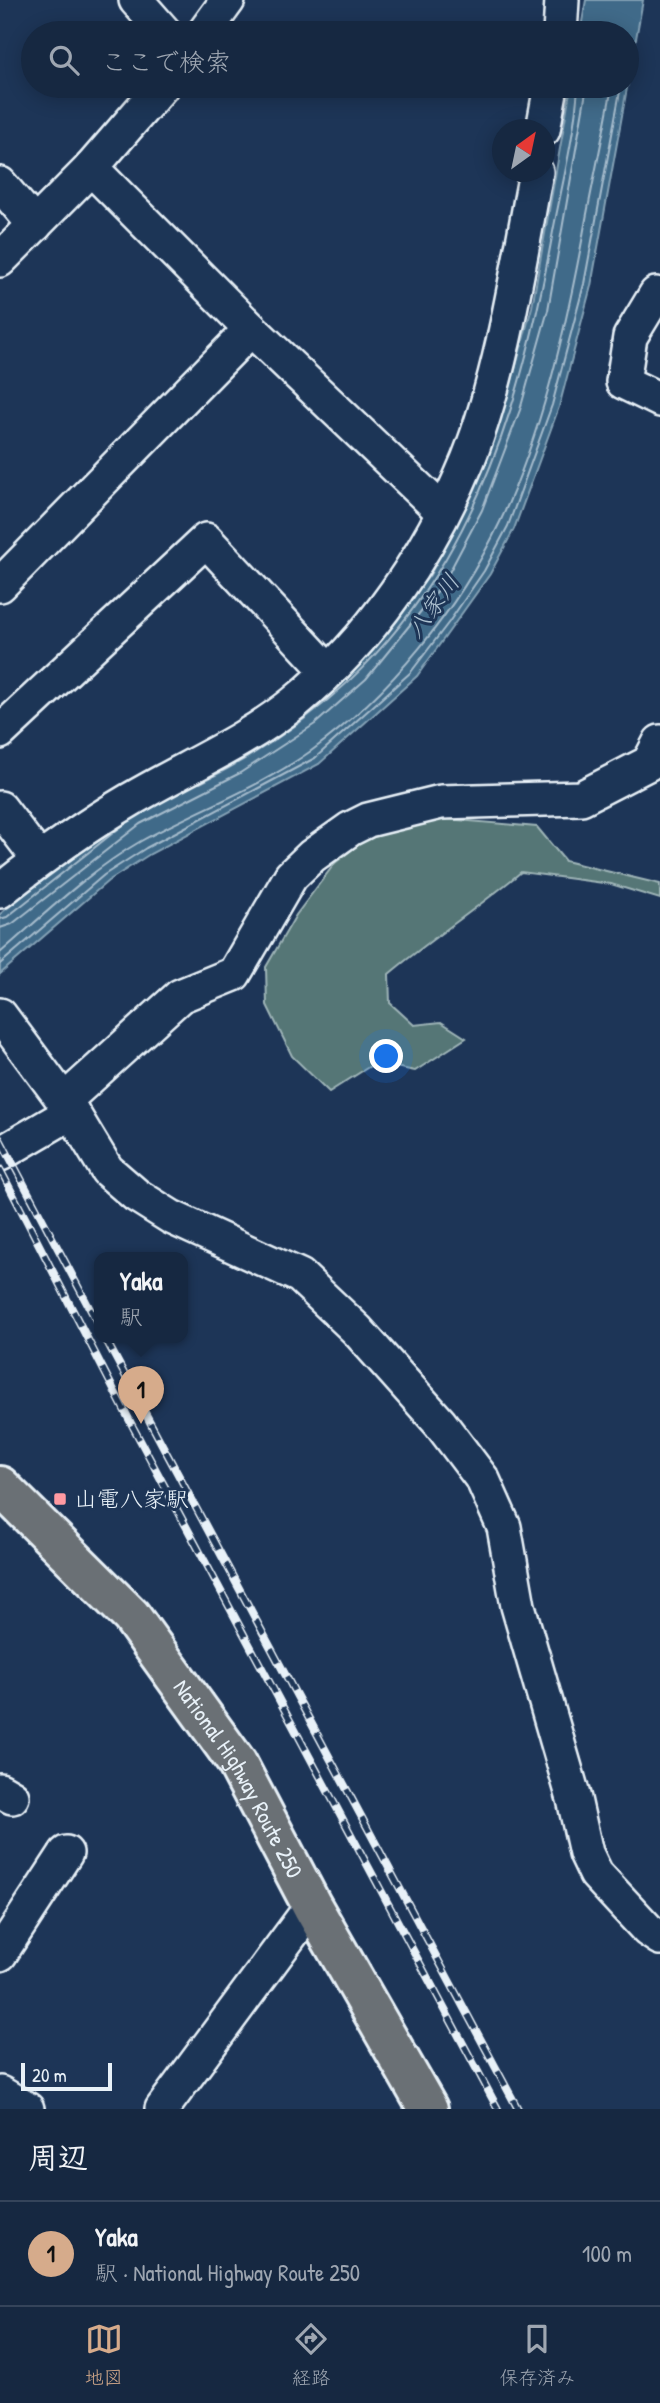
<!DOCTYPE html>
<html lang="ja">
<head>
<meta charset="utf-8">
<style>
	:root { --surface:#162841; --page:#23344c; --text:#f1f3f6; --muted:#9ea6b1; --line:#35445a; --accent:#d6ab8b }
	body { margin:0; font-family:"Patrick Hand","Klee One",sans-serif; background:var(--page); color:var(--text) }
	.compass { position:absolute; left:492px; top:119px; width:63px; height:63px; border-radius:50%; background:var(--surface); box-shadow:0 4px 18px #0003; rotate:33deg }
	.scale { position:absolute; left:21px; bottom:18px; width:91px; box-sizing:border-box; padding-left:7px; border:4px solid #e8f1f8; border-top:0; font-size:19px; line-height:24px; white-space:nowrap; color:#e8f1f8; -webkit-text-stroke:5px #1d3557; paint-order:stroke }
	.you { position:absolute; left:387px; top:1057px; width:24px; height:24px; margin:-18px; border:5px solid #fff; border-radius:50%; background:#1a73e8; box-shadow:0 0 0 10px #1a73e833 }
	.badge { display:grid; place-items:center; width:46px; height:46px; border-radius:50%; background:var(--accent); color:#111; font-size:23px; font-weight:700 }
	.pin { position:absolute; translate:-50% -58px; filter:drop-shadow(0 2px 4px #0008) }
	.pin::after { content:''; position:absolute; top:37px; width:24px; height:21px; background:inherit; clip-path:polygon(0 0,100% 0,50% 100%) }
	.popup { position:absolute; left:94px; top:1252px; width:94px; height:91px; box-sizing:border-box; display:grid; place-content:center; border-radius:14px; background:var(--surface); filter:drop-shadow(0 2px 5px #0005); font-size:23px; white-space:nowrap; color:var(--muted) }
	.popup b { font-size:26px; color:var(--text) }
	.popup::after { content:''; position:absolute; left:50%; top:100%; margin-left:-14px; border:14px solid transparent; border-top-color:var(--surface) }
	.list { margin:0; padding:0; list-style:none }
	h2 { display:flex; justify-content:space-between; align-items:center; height:91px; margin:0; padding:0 28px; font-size:30px }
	h2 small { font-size:23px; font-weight:400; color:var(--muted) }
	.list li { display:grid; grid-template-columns:46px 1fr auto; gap:21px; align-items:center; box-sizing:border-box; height:105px; padding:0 28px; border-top:2px solid var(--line) }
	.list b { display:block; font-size:26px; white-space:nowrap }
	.list p { margin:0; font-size:23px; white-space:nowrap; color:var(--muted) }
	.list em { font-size:23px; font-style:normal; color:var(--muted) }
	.icon { flex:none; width:38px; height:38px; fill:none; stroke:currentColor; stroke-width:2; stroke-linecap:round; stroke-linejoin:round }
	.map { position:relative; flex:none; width:660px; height:2109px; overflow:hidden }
	.search { position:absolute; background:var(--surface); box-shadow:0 4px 18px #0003; left:21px; right:21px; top:21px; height:77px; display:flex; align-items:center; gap:18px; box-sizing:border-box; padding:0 24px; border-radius:38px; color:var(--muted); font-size:26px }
	.sheet { height:196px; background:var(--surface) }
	nav { display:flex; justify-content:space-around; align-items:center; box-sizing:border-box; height:98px; border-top:2px solid var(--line); background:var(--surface); font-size:19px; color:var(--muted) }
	nav a { display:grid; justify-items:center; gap:4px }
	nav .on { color:var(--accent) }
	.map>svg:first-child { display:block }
	.green { fill:#557676; stroke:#9eb4b7; stroke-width:2 }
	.water { fill:#416b89; stroke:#84a1b5; stroke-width:2 }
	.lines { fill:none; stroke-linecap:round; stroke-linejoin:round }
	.shore { stroke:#a5bbcc; stroke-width:2 }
	.minor-casing { stroke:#e8f1f8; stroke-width:38 }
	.highway-casing { stroke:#e8f1f8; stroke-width:44 }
	.minor { stroke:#1d3557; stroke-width:33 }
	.highway { stroke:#6b7074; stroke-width:38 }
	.rail-casing { stroke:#e8f1f8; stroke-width:8 }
	.rail { stroke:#1d3557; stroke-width:5; stroke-dasharray:16; stroke-linecap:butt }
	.poi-dot { fill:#ff9aa2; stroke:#1d3557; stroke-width:2.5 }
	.labels { text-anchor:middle; stroke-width:6; stroke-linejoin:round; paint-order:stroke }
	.poi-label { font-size:23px; fill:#e8f1f8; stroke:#1d3557; text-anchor:start }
	.street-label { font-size:23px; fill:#e8f1f8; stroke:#1d3557 }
	.water-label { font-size:24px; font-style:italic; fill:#aec2d1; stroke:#1d3557 }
</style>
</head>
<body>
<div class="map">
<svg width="660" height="2109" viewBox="0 0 660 2109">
	<rect width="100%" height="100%" fill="#1d3557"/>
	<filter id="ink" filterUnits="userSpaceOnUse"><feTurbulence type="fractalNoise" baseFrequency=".0143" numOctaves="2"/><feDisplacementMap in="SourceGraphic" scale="14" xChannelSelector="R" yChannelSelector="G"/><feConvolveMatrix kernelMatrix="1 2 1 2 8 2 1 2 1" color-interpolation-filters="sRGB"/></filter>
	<g filter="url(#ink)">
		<path class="green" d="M 435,818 L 537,827 L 565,861 L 660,884 L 660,899 L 611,884 L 521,872 C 478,908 432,938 389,974 L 390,1003 L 414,1025 L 441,1022 L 466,1038 L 415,1071 L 375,1063 L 329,1092 L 292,1056 L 267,1005 L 266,967 L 296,915 L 335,863 L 378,829 Z"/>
		<polygon class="water" points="586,0 643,0 591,286 559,407 514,529 490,574 417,676 319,764 150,854 108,881 0,974 0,914 131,810 354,669 430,575 467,503 505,406 532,307 571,86 627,86 627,33 580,33"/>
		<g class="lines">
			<g class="shore">
				<path d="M 200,783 C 431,669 508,479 552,237 C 561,188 575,136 578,86"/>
				<polyline points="0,919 7,917 123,825"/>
				<polyline points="0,928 12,924 140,824 240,773 315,724 366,679 443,584 482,510 520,410 548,310 587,86"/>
				<path d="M 0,953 C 45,914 89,871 141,841 C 197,810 259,788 311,751 C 390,694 458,610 500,522 C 541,435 564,336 582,241 C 591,189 603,138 612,86"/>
				<polyline points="0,964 104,875 146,848 315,758 411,672 449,622 484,571 508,526 552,405 584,284 621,86"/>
			</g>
			<g class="minor-casing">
				<g id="minor">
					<polyline points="136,0 165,33"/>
					<polyline points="204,33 228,0"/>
					<polyline points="560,33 562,0"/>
					<polyline points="543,130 551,86"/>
					<polyline points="91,168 251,329 443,512"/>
					<polyline points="0,184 35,225"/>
					<polyline points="0,260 91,168 162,86"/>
					<polyline points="656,294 630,337 623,382 660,400"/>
					<polyline points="0,585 251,329"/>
					<polyline points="0,732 206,540 327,670"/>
					<polyline points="0,808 39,859"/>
					<path d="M 0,891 C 41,858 84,827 130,800 C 184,768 244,743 294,703 C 371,640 430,552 468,460 C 502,375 519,262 536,172"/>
					<polyline points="0,1015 72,1112 107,1170 136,1195 171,1217 300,1276 357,1330 440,1423 483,1480 504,1527 518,1606 574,1799 586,1853 596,1874 648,1930 660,1938"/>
					<polyline points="64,1101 180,996 234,974 291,876 312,856 350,829 368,820 441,802 581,798 649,763 660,742"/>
					<polyline points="0,1154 72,1112"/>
					<polyline points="0,1790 12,1797"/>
					<polyline points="0,1954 66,1853"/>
					<polyline points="0,2093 27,2109"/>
					<polyline points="162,2109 312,1906"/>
				</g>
			</g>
			<g class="highway-casing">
				<g id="highway">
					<path id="s1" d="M 0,1486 L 131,1616 L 237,1763 L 312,1906 L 428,2109"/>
				</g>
			</g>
			<use href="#minor" class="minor"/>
			<use href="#highway" class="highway"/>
			<g class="rail-casing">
				<g id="rail">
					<polyline points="0,1139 99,1326"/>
					<polyline points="0,1169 133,1427 498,2109"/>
					<polyline points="105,1338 518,2109"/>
				</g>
			</g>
			<use href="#rail" class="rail"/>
		</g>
	</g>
	<rect class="poi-dot" x="53" y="1492" width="14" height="14" rx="3.5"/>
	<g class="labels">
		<g class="poi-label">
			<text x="74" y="1507">山電八家駅</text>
		</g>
		<g class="street-label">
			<text dy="8" stroke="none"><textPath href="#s1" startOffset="380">National Highway Route 250</textPath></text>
		</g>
		<g class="water-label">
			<text transform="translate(433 606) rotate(-54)" y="8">八家川</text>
		</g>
	</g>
</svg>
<svg class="compass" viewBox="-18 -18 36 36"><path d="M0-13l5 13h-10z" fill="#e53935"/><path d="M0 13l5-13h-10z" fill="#9ea6b1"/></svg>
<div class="scale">20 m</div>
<div class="you"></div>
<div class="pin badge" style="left:141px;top:1424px">1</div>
<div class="popup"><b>Yaka</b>駅</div>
<div class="search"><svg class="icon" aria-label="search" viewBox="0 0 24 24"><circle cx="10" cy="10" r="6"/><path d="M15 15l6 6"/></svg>ここで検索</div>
</div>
<section class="sheet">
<h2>周辺<small></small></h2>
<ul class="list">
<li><span class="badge">1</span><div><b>Yaka</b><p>駅 · National Highway Route 250</p></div><em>100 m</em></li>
</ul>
</section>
<nav>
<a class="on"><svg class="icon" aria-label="map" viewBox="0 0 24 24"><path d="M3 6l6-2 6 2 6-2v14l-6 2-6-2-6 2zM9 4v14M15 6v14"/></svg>地図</a>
<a><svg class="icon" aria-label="directions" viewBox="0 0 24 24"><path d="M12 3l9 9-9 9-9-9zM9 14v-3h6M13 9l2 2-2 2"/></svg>経路</a>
<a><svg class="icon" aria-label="saved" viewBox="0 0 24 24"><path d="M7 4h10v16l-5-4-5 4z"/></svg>保存済み</a>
</nav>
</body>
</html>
